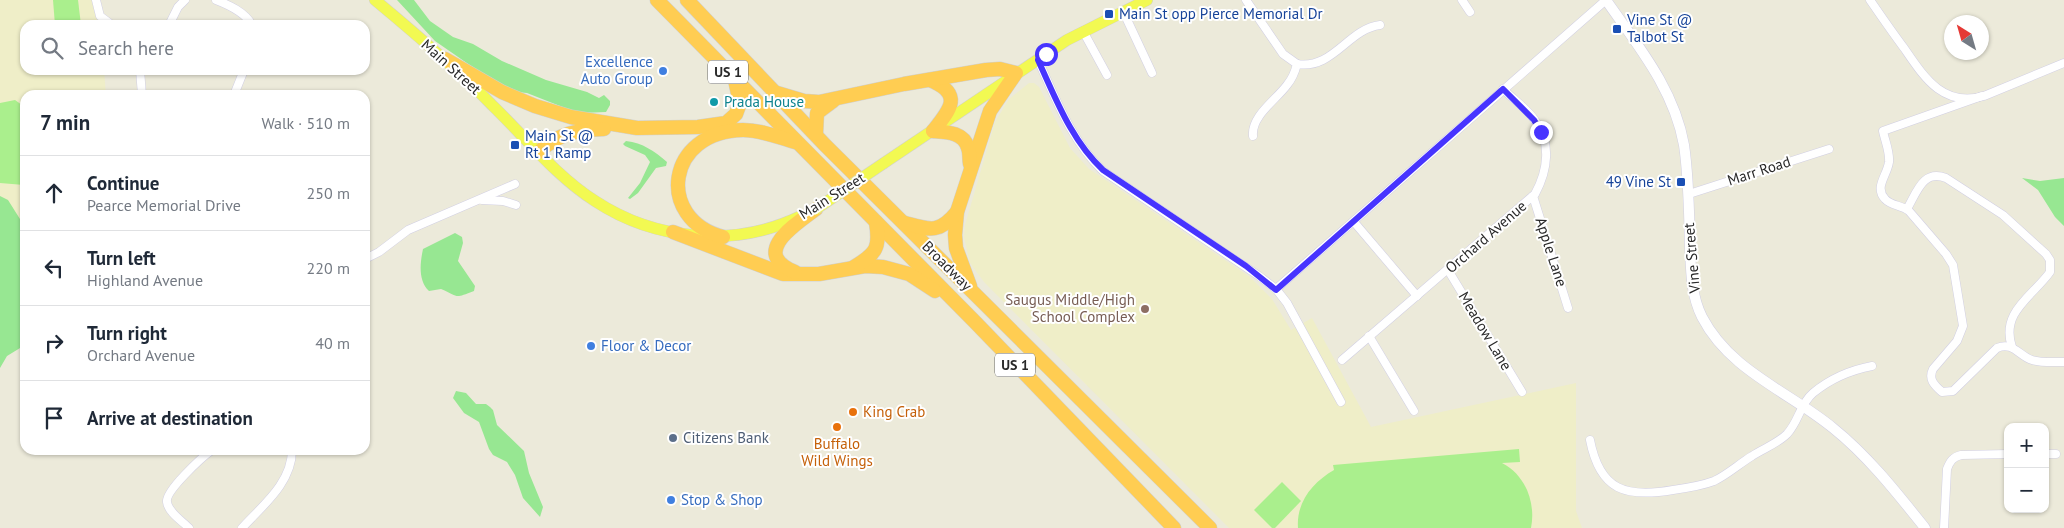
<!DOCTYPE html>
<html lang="en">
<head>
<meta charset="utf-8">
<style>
	:root { --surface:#fff; --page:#f6f6f7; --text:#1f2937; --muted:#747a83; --line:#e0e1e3 }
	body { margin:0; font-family:"PT Sans",sans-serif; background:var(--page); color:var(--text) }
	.controls { position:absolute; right:15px; bottom:15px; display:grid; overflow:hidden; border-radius:10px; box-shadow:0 1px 4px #0004 }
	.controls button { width:45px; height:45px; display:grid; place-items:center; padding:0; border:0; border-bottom:1px solid var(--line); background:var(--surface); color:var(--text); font:25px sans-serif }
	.compass { position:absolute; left:1944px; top:15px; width:45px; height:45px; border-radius:50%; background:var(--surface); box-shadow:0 1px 4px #0004; rotate:323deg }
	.stop { position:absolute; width:15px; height:15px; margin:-11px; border:4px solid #4734ff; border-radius:50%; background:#fff }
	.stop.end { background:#4734ff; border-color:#fff; box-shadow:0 1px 5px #0008 }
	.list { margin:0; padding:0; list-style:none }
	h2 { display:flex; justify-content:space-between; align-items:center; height:65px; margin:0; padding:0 20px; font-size:21px }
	h2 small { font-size:16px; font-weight:400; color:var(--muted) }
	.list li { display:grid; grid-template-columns:32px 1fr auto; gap:15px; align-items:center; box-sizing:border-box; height:75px; padding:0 20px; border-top:1px solid var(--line) }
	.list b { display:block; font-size:19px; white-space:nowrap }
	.list p { margin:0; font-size:16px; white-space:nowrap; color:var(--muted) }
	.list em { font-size:16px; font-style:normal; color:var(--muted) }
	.icon { flex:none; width:28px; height:28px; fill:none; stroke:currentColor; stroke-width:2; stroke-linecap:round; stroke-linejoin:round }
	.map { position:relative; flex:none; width:2064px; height:528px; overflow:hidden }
	.search { position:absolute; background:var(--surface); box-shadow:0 1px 4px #0004; left:20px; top:20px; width:350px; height:55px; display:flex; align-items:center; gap:12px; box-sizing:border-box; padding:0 18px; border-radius:15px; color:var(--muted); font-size:19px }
	.panel { position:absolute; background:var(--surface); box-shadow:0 1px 4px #0004; left:20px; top:90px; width:350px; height:365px; border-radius:15px }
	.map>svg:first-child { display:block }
	.education { fill:#efeec8 }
	.green { fill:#97e792 }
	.pitch { fill:#aaef8d }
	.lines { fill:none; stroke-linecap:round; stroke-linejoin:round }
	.street-casing { stroke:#d1cfe3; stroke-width:9 }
	.secondary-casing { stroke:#d1cfe3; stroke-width:11 }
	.primary-casing { stroke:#d0d0d0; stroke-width:12 }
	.highway-casing { stroke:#d0d0d0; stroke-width:15 }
	.street { stroke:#fff; stroke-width:8 }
	.secondary { stroke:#fff; stroke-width:10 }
	.primary { stroke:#f2f952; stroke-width:11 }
	.highway { stroke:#ffcd52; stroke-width:14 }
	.primary-bridge-casing { stroke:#d0d0d0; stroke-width:12; stroke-linecap:butt }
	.primary-bridge { stroke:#f2f952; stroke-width:11 }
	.route { stroke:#4734ff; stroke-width:6 }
	.transit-dot { fill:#1a4fb4; stroke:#fff; stroke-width:2 }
	.shop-dot { fill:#3f7fe0; stroke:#fff; stroke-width:2 }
	.culture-dot { fill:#0f9aa8; stroke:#fff; stroke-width:2 }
	.education-dot { fill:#8d6e63; stroke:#fff; stroke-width:2 }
	.food-dot { fill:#e8710a; stroke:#fff; stroke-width:2 }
	.service-dot { fill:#5c6f8a; stroke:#fff; stroke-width:2 }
	.labels { text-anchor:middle; stroke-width:4; stroke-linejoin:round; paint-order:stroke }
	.shield { fill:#fff; stroke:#696969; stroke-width:1 }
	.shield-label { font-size:14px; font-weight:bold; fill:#292929 }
	.transit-label { font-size:15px; fill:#164399; stroke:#fff; text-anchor:start }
	.shop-label { font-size:15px; fill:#366cbe; stroke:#fff; text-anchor:start }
	.street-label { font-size:15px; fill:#292929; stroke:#fff }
	.culture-label { font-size:15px; fill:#0d838f; stroke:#fff; text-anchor:start }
	.education-label { font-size:15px; fill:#785e54; stroke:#fff; text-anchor:end }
	.food-label { font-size:15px; fill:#c56008; stroke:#fff; text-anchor:start }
	.service-label { font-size:15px; fill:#4e5e75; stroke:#fff; text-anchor:start }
</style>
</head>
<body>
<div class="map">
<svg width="2064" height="528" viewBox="0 0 2064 528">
	<rect width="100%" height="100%" fill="#eceada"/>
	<g class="education">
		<polygon points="0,0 98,0 100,25 25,25 25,70 104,70 106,95 25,95 25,289 0,292"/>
		<polygon points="1029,83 1034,83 1039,87 1070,148 1089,169 1250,277 1272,299 1291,330 1312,318 1371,427 1576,383 1576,511 1582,528 1229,528 984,282 970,263 964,237 965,225 995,122 1009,99"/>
	</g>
	<g class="green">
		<polygon points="397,0 414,0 430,21 453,37 473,44 502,61 546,80 587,92 599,98 604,95 610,101 610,105 606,112 581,113 565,108 527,93 517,92 487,77 435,41"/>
		<path d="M 626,141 C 643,143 654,151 667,162 L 666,166 L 656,168 L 638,193 L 630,199 L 628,198 L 640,183 L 650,162 L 645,155 L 625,146 L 623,144 Z"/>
		<polygon points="2022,178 2040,181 2064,178 2064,226 2055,217 2038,190"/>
		<polygon points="0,196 8,200 25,227 25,345 7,356 0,368"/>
		<path d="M 455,233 L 462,237 L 463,243 L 458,261 L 475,286 L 474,291 C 453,299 460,297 441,289 L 429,291 C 418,281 420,263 423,249 Z"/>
		<polygon points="456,391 466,393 476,404 486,404 490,407 493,410 497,425 524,451 529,473 543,507 540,517 523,498 515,475 507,462 493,455 489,449 479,422 464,413 453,398"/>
	</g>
	<g class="pitch">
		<polygon points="53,0 78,0 81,25 55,25"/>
		<polygon points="15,100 22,105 24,103 24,185 0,183 0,103"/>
		<path d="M 1519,449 L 1520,462 L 1502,463 C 1526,475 1536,504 1531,528 L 1298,528 C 1296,502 1313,482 1334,470 L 1333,465 Z"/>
		<polygon points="1282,482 1301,501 1275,528 1272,528 1254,510"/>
	</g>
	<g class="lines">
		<g class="street-casing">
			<g id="street">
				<polyline points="96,0 100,16 112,25"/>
				<path d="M 216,0 C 229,5 245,12 252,25"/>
				<path d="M 1246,0 L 1283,54 L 1297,64 C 1295,72 1292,79 1287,85 C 1276,100 1251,116 1253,136"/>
				<polyline points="1462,0 1470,12"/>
				<path d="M 1870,0 C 1881,16 1892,32 1904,48 C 1924,77 1943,108 1984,96 L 2064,63"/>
				<polyline points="1123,11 1152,73"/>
				<polyline points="169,25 178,7 185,0"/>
				<polyline points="1083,31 1107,75"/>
				<path d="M 1038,60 C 1056,99 1071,140 1103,171 L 1259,276 L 1276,289 L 1287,303 L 1341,402"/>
				<path d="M 1297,64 C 1333,70 1348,29 1380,25"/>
				<polyline points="140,70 142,95"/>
				<polyline points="234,95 244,70"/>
				<path d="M 1982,96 L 1883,131 C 1885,141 1890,152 1889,162 C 1887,176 1874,187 1885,199 C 1891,206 1902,205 1909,211 L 1946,254 L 1953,265 L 1963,326 L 1957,341 L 1933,369 C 1928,379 1934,385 1942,392 L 1953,391 L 1997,348 C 2013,341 2019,356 2032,360 C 2042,363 2054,362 2064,362"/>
				<polyline points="1689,194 1829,149"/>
				<polyline points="1533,196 1568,308"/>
				<polyline points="482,200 503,201 516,205"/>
				<path d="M 1907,209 C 1917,192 1923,169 1946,178 L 2003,215 L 2046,254 L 2050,260 L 2050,272 C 2033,296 2000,312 2012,347"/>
				<polyline points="1354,222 1417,296"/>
				<polyline points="365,259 379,252 408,230 515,184"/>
				<polyline points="1448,270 1522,392"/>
				<polyline points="1276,289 1606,0"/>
				<polyline points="1369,336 1414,411"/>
				<path d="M 1342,360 L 1535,194 C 1548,170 1552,142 1534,119 C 1526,108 1513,99 1503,89"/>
				<path d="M 1590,440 C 1600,491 1626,498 1673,490 C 1687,488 1701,486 1714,481 C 1727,475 1739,464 1752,456 C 1764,448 1777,444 1787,434 C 1799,421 1800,404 1813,393 C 1830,379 1851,370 1872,366"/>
				<polyline points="2045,454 2056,454"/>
				<path d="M 189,528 C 182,521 168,512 167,502 C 165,491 202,457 212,450"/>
				<path d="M 242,528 C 262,506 292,483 292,450"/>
				<path d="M 1944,528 L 1947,469 C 1950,461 1953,457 1961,455 L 2008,454"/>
			</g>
		</g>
		<g class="secondary-casing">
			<path id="secondary" d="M 1606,0 C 1638,46 1674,89 1684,145 C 1689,179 1689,213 1690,247 C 1691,271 1691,295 1702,317 C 1730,371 1788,391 1833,428 C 1868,456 1897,493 1925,528"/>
		</g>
		<g class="primary-casing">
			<g id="primary">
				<path d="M 375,0 C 416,34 456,68 493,106 C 526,138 556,176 595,201 C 656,241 735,248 801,216"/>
				<polyline points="884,163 1067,40 1147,0"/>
			</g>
		</g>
		<g class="highway-casing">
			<g id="highway">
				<polyline points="657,0 976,323 1174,528"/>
				<polyline points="687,0 825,145 1210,528"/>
				<polyline points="445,59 502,92 535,106 571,117 637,128 698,127 726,123 736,114 740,103 735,80"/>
				<path d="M 930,80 C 964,94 950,110 933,131"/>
				<polyline points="777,93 804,101 819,102 904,84 986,70 1000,69 1016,73 990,111 957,212 955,235 956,248 970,286"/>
				<path d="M 933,131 C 946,132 964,132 968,148 C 970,153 969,159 970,164"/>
				<polyline points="816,134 817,113 833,101"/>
				<path d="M 539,152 C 558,133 578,130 604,129"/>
				<path d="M 905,223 C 930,230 939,234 957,212"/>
				<polyline points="673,232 783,274 819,274 865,266 883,267 909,274 935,291"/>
				<path d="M 723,237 C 655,219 666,131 743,130 C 761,130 777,137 795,142"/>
				<path d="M 854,267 C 877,253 880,248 876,222"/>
				<path d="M 795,272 C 749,253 796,224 816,209"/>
			</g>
		</g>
		<use href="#street" class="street"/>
		<use href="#secondary" class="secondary"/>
		<use href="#primary" class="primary"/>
		<use href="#highway" class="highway"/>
		<g class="primary-bridge-casing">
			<polyline id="primary-bridge" points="816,209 884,163"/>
		</g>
		<use href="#primary-bridge" class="primary-bridge"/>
	</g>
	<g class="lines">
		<path class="route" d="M 1046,54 L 1038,60 C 1056,99 1071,140 1103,170 L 1246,266 L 1276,290 L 1503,89 L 1534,120 L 1541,132"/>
	</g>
	<g class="transit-dot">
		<rect x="1104" y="9" width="10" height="10" rx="2.5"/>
		<rect x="1612" y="24" width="10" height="10" rx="2.5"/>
		<rect x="510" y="140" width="10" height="10" rx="2.5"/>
		<rect x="1676" y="177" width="10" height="10" rx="2.5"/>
	</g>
	<g class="shop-dot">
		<circle cx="663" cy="71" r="5"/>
		<circle cx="591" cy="346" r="5"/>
		<circle cx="671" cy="500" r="5"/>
	</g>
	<circle class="culture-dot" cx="714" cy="102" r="5"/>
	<circle class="education-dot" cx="1145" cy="309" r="5"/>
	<g class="food-dot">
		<circle cx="853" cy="412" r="5"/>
		<circle cx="837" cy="427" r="5"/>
	</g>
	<circle class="service-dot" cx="673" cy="438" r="5"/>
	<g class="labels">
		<g class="shield">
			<rect x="708" y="60.5" width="40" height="23" rx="4"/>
			<rect x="995" y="353.5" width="40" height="23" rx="4"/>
		</g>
		<g class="shield-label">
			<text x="728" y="77">US 1</text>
			<text x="1015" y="370">US 1</text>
		</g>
		<g class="transit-label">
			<text x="1119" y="19">Main St opp Pierce Memorial Dr</text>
			<text x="1627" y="25">Vine St @<tspan x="1627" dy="17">Talbot St</tspan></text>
			<text x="525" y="141">Main St @<tspan x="525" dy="17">Rt 1 Ramp</tspan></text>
			<text x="1671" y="187" text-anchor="end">49 Vine St</text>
		</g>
		<g class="shop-label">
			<text x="653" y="67" text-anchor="end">Excellence<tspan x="653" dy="17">Auto Group</tspan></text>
			<text x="601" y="351">Floor &amp; Decor</text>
			<text x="681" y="505">Stop &amp; Shop</text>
		</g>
		<g class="street-label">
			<text transform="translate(451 67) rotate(42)" y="5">Main Street</text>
			<text transform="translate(1759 171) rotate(-18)" y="5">Marr Road</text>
			<text transform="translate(832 196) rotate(-32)" y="5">Main Street</text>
			<text transform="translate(1486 237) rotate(-41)" y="5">Orchard Avenue</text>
			<text transform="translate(1551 252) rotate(72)" y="5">Apple Lane</text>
			<text transform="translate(1692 258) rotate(-95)" y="5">Vine Street</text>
			<text transform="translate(947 266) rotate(45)" y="5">Broadway</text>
			<text transform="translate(1485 331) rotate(59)" y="5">Meadow Lane</text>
		</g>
		<g class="culture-label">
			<text x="724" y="107">Prada House</text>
		</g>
		<g class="education-label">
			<text x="1135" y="305">Saugus Middle/High<tspan x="1135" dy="17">School Complex</tspan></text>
		</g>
		<g class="food-label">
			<text x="863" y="417">King Crab</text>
			<text x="837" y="449" text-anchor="middle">Buffalo<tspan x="837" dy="17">Wild Wings</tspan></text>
		</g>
		<g class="service-label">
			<text x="683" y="443">Citizens Bank</text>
		</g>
	</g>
</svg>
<div class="controls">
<button>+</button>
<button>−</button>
</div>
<svg class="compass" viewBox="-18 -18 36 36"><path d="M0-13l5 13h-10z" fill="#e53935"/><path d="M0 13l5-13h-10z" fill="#747a83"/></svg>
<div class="stop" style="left:1046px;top:54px"></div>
<div class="stop end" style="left:1541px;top:132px"></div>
<div class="search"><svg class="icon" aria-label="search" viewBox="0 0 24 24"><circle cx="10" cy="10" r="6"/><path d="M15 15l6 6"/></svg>Search here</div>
<section class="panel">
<h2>7 min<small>Walk · 510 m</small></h2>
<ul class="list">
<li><svg class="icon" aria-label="ahead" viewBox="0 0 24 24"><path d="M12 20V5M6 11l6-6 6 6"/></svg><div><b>Continue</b><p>Pearce Memorial Drive</p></div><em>250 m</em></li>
<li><svg class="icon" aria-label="left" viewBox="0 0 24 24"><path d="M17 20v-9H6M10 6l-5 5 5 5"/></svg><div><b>Turn left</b><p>Highland Avenue</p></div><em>220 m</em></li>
<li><svg class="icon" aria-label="right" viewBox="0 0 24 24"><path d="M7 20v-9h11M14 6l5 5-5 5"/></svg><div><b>Turn right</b><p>Orchard Avenue</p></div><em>40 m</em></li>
<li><svg class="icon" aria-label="arrive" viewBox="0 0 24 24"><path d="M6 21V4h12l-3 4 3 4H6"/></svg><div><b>Arrive at destination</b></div></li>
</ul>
</section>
</div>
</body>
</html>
